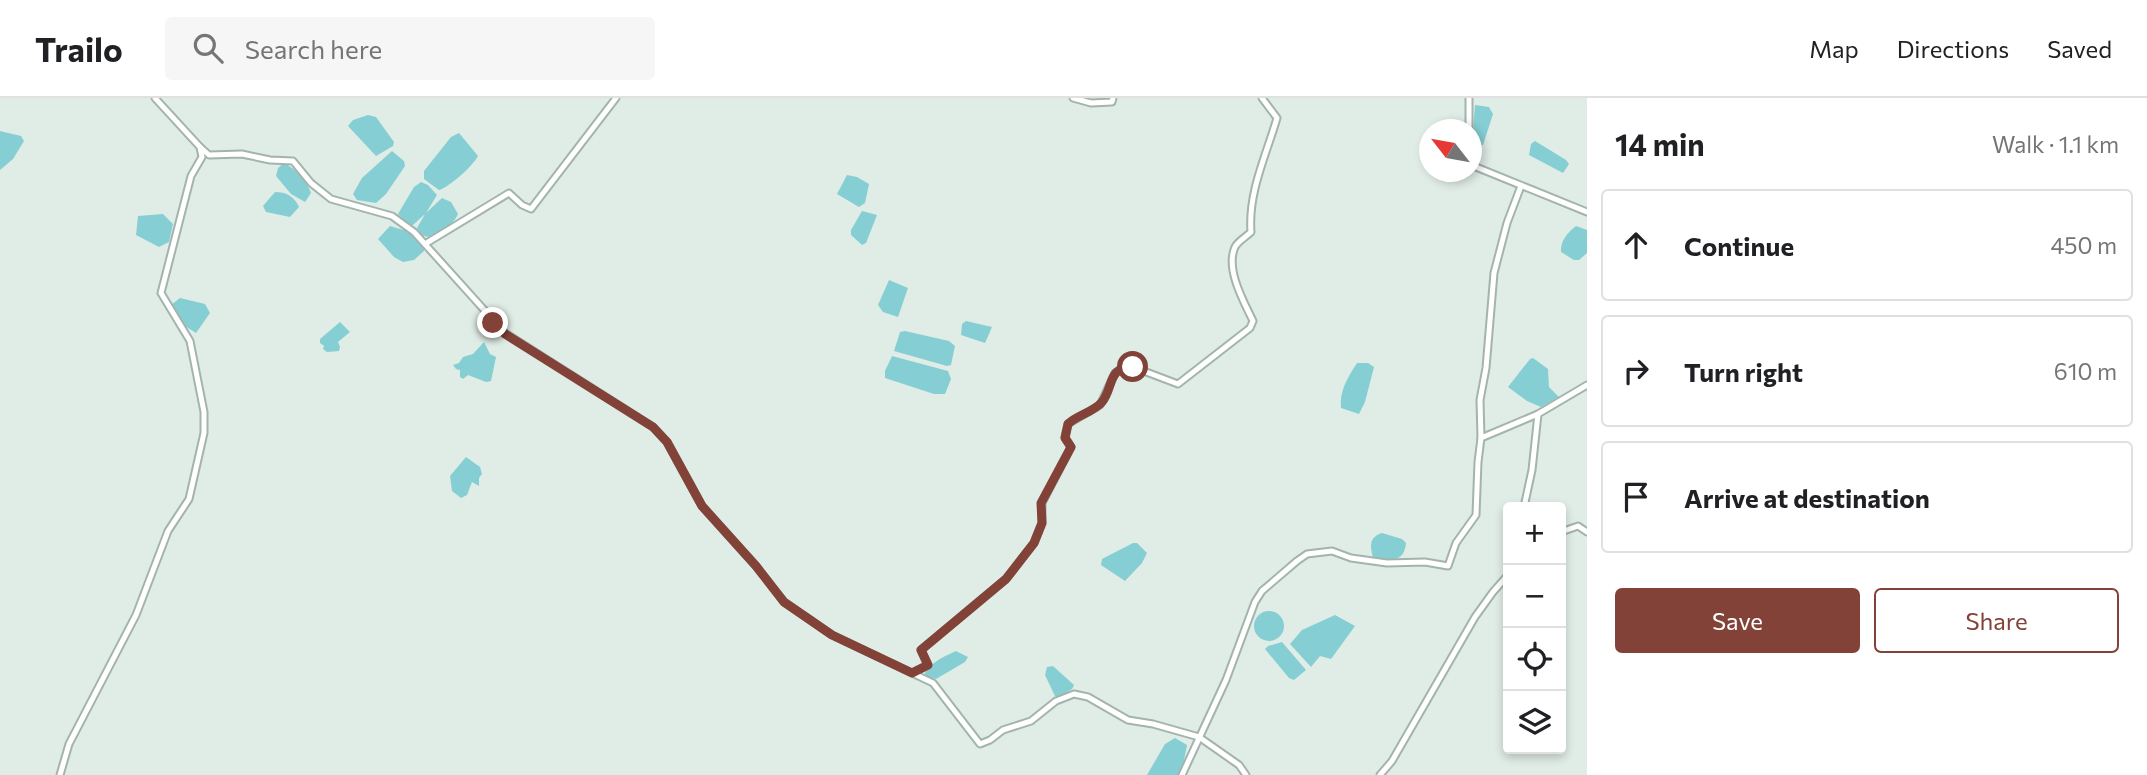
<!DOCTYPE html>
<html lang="en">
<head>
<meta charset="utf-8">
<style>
	:root { --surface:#fff; --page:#f6f6f6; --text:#202124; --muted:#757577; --line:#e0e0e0; --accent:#824238 }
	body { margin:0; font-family:Commissioner,sans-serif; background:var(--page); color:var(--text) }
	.controls { position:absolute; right:21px; bottom:21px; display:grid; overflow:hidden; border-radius:7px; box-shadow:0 4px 10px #0003 }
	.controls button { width:63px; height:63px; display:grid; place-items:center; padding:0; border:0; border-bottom:2px solid var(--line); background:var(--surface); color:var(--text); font:35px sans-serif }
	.compass { position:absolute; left:1419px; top:21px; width:63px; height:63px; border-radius:50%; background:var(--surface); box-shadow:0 4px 10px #0003; rotate:301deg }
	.stop { position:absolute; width:21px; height:21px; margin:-16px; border:5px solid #824238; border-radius:50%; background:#fff }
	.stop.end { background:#824238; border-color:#fff; box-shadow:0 2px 7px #0008 }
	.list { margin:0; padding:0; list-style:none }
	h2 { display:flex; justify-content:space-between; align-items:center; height:91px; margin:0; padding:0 28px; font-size:30px }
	h2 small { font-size:23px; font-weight:400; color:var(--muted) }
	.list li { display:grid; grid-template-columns:46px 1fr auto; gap:21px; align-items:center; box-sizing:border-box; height:112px; margin:0 14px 14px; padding:0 14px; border:2px solid var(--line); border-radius:7px }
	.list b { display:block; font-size:26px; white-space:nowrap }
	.list em { font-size:23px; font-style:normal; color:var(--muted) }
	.actions { display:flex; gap:14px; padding:21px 28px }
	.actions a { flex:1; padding:16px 0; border:2px solid var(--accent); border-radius:7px; text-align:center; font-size:24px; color:var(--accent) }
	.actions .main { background:var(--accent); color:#fff }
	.icon { flex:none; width:38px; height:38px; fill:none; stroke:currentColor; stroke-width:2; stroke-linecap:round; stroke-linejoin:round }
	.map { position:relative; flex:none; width:1587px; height:677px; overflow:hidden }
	header { display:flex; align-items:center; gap:42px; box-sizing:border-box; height:98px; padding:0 35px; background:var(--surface); border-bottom:2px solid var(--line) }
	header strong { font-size:33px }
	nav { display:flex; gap:38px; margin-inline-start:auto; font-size:24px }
	.search { width:490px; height:63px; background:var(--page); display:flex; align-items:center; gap:18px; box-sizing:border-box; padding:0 24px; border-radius:7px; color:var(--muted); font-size:26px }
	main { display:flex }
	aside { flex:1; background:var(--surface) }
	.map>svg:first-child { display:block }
	.water { fill:#85cfd4 }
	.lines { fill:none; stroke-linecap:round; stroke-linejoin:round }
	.street-casing { stroke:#a3b4ad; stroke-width:9 }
	.street { stroke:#fff; stroke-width:5 }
	.route { stroke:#824238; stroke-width:9 }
</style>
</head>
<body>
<header>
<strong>Trailo</strong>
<div class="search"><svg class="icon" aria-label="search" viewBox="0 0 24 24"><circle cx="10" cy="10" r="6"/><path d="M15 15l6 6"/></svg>Search here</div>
<nav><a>Map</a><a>Directions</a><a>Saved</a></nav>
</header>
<main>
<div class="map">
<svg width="1587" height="677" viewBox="0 0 1587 677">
	<rect width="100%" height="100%" fill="#e0ece6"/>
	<g class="water">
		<polygon points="1475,7 1489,9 1493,16 1483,47 1476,47 1473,34"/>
		<polygon points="368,17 376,19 394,44 393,48 376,58 348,28 353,22"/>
		<polygon points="0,33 21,38 24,43 13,61 0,72"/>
		<path d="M 459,35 L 478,58 C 474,67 448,90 439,92 L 424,81 L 424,73 L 451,39 Z"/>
		<polygon points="1535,43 1566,62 1569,66 1563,75 1529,57 1531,46"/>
		<polygon points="392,53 404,63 405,68 386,96 376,105 357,102 353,96 362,80"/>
		<path d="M 284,65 C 297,72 306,81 311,95 L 305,104 L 291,96 L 276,78 L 278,70 Z"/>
		<polygon points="847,77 857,79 869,86 865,105 859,109 837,96"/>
		<path d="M 421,84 L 428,87 L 437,97 L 426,115 L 442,100 L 451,104 L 458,116 C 453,128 439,134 428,139 L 421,137 L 417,130 L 425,116 L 413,127 L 406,125 L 398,116 L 414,89 Z"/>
		<path d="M 275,94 C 286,94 294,98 299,109 L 290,119 L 266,114 L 263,108 Z"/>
		<polygon points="862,113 877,117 866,145 862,147 851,137 851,132"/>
		<polygon points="163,116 173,126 169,144 159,149 136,137 138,118"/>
		<polygon points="390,128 410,134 424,148 424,153 414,162 403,164 394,159 378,141"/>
		<path d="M 1576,128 L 1587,132 L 1587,155 L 1579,162 L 1574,162 L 1561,154 C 1560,143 1568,134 1576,128 Z"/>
		<polygon points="889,182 908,190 898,219 883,214 878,207"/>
		<polygon points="180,200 205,206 210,215 196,235 185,228 171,207"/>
		<polygon points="966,223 992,229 985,245 961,237 962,226"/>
		<polygon points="340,224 350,234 338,244 340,249 339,253 327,254 323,251 324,248 320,245 320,241"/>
		<polygon points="905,233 949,243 955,248 951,267 947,268 894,253 900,234"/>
		<polygon points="484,244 490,256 496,259 491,283 486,284 468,277 463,281 460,279 460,272 456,271 453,267 459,265 463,259 473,256"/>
		<polygon points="892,258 948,273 951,281 945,296 934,296 885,280 885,273"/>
		<polygon points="1533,260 1548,271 1549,289 1559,299 1541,309 1527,303 1508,289 1530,261"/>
		<path d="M 1357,265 L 1368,265 L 1374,269 L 1365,304 L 1359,316 L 1341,310 C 1339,293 1348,279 1357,265 Z"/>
		<polygon points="466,359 480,369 482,376 479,380 479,388 472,384 467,397 461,400 452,393 450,378"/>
		<path d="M 1382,435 L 1402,441 L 1406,445 C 1404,466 1389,462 1373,459 C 1370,448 1369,439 1382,435 Z"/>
		<polygon points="1133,445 1137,445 1147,455 1142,465 1125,483 1101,467 1102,461"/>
		<circle cx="1269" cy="528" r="15"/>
		<polygon points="1335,517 1355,528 1331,561 1320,558 1311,569 1290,546 1302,532"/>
		<polygon points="1282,544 1306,572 1294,582 1289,580 1265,551 1268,548"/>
		<path d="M 956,553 L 968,559 L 965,564 L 936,581 L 924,578 C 927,566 945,558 956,553 Z"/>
		<polygon points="1053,568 1074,587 1072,591 1060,598 1055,598 1045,577 1047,569"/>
		<polygon points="1175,640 1187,647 1183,668 1178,677 1147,677 1165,646"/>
	</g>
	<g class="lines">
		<g class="street-casing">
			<g id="street">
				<polyline points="1073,0 1091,5 1112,4 1113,0"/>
				<polyline points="1469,32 1469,0"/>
				<polyline points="200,49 209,57 242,56 270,62 293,63 311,85 331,101 392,118 414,134 505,235 653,329 667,344 702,408 756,468 784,504 832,537 933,585 980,646 990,642 1003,632 1031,623 1056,603 1074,596 1088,599 1128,622 1153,626 1199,639 1239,667 1246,677"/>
				<polyline points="1472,52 1476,69 1587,114"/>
				<polyline points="425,146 509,95 522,107 531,111 616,0"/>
				<polyline points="1481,340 1480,302 1486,270 1494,175 1507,125 1521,88"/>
				<polyline points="1524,409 1532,372 1538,316 1587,287"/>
				<polyline points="1561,434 1578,428 1587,434"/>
				<path d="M 912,575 L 928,567 L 921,552 L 1006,481 L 1034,445 L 1042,425 L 1042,405 L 1071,349 L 1065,339 L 1068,326 L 1100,307 L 1115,275 L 1123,269 L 1133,269 L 1178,286 L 1250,230 L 1253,223 C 1244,204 1225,171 1235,149 C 1238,143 1246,139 1251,134 C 1248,94 1266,58 1277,20 L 1262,0"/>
				<polyline points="60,677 69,646 136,517 168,433 189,401 204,335 204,314 190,243 161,195 191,78 202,59 200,49 155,0"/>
				<polyline points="1182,677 1226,582 1255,504 1262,493 1297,463 1307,456 1332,453 1351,460 1387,465 1425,464 1448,468 1456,445 1476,417 1478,364 1481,340 1538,316"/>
				<polyline points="1380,677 1392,663 1475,519 1493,494 1508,477"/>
			</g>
		</g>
		<use href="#street" class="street"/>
	</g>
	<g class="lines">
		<path class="route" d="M 493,225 L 505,236 L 653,329 L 667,344 L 702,408 L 756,468 L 784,504 L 832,537 L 912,575 L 928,567 L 921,552 L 1006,481 L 1034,445 L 1042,425 L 1041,405 L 1071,349 L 1065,340 L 1068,326 C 1077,317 1094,314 1102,304 C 1114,289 1107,269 1133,269"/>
	</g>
</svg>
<div class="controls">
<button>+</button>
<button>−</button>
<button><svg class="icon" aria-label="locate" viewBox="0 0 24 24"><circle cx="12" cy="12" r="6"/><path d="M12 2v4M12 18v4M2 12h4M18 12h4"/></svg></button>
<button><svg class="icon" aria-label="layers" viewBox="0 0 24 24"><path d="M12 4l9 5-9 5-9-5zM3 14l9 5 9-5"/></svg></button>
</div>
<svg class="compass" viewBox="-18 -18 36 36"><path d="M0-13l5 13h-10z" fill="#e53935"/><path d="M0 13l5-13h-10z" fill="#757577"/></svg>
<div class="stop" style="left:1133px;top:269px"></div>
<div class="stop end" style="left:493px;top:225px"></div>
</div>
<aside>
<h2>14 min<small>Walk · 1.1 km</small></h2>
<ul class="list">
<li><svg class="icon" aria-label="ahead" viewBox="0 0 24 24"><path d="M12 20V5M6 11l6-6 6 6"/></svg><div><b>Continue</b></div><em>450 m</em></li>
<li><svg class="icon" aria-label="right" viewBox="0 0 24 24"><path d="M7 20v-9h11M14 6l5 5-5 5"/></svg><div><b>Turn right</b></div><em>610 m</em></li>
<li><svg class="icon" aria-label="arrive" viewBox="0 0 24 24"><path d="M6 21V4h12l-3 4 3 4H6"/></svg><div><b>Arrive at destination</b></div></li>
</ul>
<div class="actions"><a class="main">Save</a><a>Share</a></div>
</aside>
</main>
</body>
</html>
